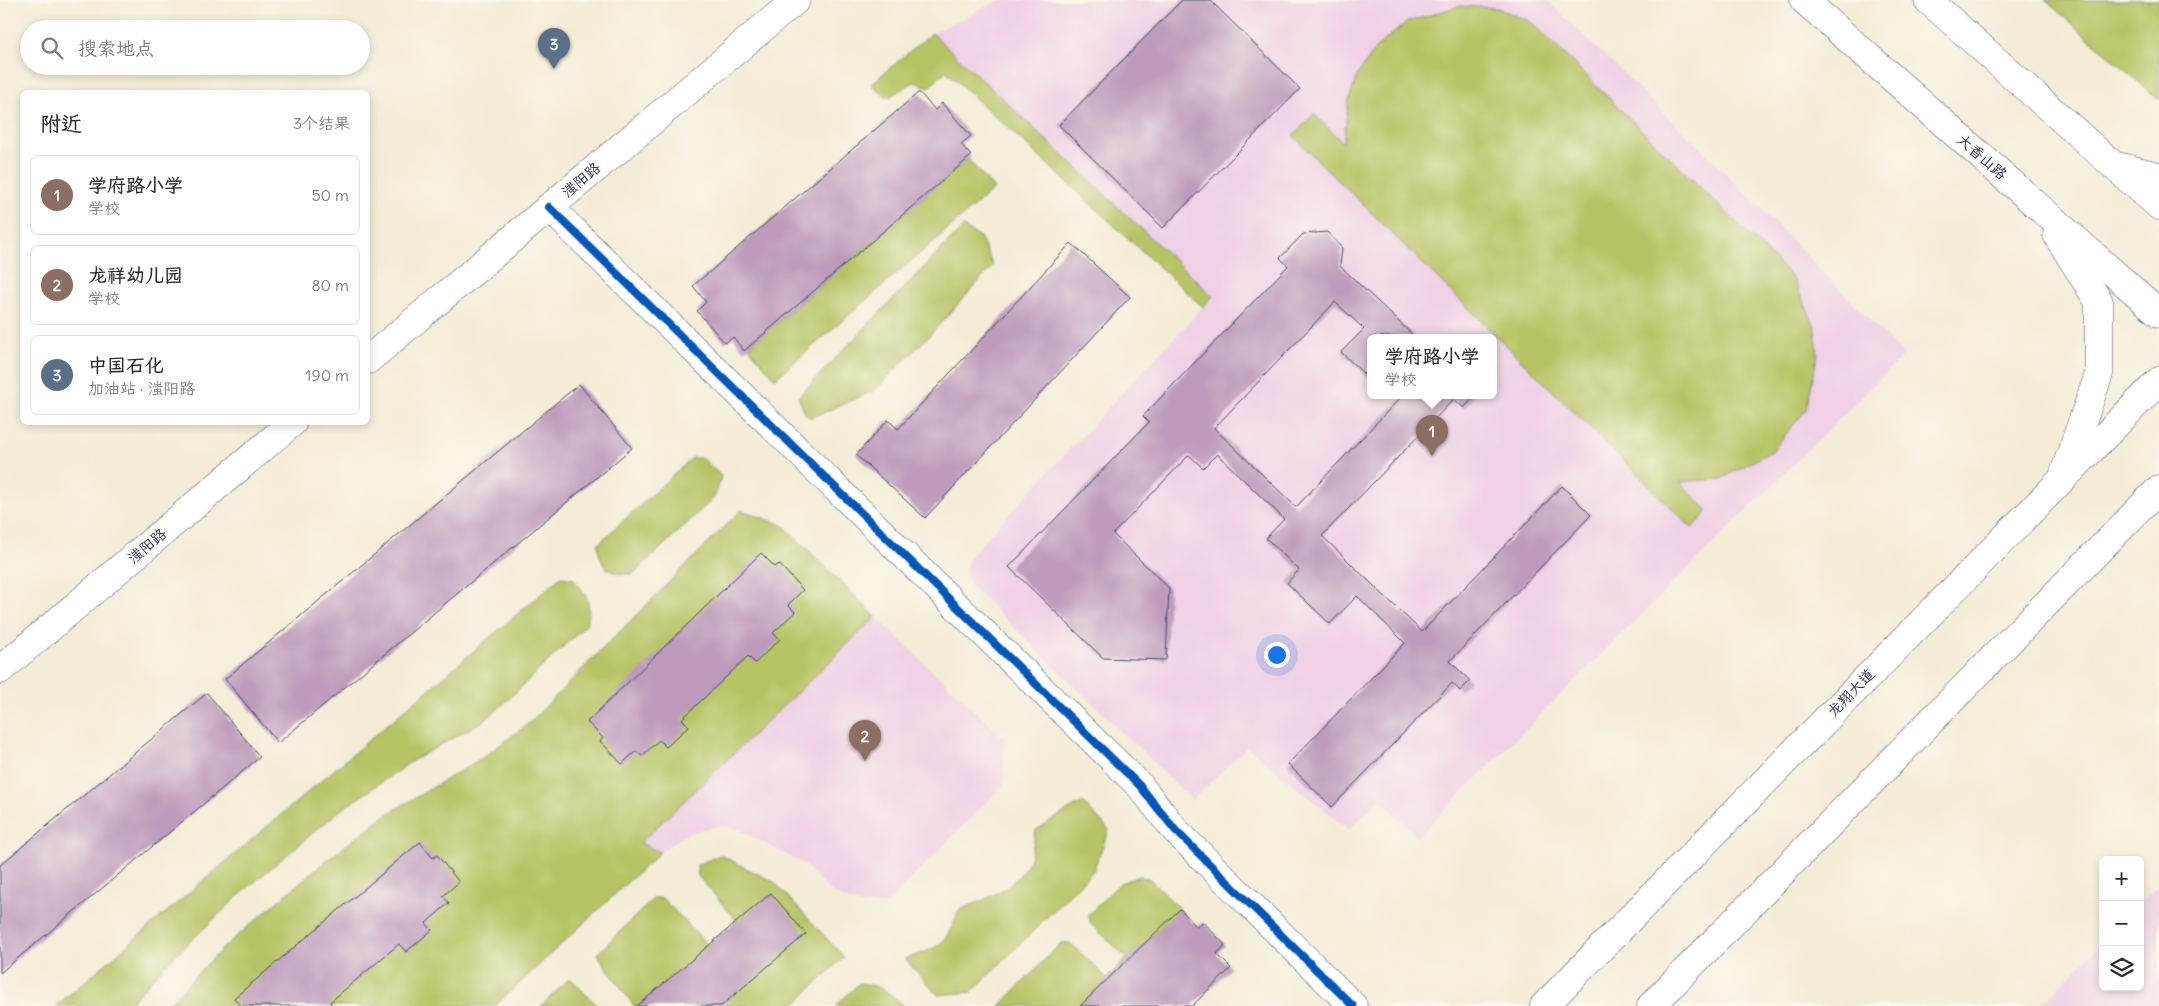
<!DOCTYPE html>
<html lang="zh">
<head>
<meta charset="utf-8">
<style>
	:root { --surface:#fff; --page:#f2f2f3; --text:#2b2b33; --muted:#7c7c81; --line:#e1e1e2; --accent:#7c3aed }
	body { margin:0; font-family:Delius,"LXGW WenKai TC",sans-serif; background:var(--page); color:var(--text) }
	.controls { position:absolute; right:15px; bottom:15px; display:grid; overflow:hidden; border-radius:8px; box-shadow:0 2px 8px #0003 }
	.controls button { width:45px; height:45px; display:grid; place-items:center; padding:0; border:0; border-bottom:1px solid var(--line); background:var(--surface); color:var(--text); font:25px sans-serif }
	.you { position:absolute; left:1276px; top:654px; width:18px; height:18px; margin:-12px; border:4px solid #fff; border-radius:50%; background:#1a73e8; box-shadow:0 0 0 8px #1a73e833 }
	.badge { display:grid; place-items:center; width:32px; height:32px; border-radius:50%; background:var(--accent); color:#fff; font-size:16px; font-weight:700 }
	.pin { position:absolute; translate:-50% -41px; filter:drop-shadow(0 1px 2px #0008) }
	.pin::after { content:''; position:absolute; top:26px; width:18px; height:15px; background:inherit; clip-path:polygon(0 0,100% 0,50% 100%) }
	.popup { position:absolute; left:1367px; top:334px; width:130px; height:65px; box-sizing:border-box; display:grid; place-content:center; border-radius:8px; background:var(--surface); filter:drop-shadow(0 1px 4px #0005); font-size:16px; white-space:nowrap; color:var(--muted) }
	.popup b { font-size:19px; color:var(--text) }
	.popup::after { content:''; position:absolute; left:50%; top:100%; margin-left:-10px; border:10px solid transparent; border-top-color:var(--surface) }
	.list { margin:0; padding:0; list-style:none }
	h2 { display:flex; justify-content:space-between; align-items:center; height:65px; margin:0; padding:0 20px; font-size:21px }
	h2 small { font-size:16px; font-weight:400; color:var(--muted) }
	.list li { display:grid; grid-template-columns:32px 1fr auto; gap:15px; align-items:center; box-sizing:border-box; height:80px; margin:0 10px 10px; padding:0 10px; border:1px solid var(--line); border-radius:8px }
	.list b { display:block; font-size:19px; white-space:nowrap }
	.list p { margin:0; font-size:16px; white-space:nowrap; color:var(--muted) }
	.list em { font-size:16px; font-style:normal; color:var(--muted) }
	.icon { flex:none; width:28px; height:28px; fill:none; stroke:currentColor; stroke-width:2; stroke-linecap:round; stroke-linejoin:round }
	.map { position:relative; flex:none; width:2159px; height:1006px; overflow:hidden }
	.search { position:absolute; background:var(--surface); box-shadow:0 2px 8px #0003; left:20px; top:20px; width:350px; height:55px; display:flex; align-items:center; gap:12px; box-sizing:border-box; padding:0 18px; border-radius:28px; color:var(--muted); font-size:19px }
	.panel { position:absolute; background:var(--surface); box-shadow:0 2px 8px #0003; left:20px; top:90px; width:350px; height:335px; border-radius:8px }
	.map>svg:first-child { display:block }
	.built { fill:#efd0e5; fill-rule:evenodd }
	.green { fill:#b7c465; stroke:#697a62 }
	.building { fill:#be9bbc }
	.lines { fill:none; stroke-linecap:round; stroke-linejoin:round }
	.tertiary-casing { stroke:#3c4b70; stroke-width:29 }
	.secondary-casing { stroke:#3c4b70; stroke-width:29 }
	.primary-casing { stroke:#3c4b70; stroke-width:29 }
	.tertiary { stroke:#fff; stroke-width:28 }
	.secondary { stroke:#fff; stroke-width:28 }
	.primary { stroke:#fff; stroke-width:28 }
	.cycleway-casing { stroke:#fbf7ec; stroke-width:11 }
	.cycleway { stroke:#0057b8; stroke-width:8 }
	.labels { text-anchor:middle; stroke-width:4.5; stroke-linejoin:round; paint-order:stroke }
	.street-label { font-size:15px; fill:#1b2f5e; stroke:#fbf7ec }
</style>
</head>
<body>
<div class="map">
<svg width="2159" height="1006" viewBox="0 0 2159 1006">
	<rect width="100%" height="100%" fill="#fbf7ec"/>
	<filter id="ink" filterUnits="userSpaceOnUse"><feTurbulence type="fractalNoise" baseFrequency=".02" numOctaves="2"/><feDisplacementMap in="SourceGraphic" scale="10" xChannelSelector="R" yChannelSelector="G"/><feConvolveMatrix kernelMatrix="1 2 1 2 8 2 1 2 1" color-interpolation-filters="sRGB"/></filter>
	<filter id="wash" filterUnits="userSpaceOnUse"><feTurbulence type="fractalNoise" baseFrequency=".0096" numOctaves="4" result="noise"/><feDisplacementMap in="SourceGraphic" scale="20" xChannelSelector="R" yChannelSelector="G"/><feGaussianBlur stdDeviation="1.12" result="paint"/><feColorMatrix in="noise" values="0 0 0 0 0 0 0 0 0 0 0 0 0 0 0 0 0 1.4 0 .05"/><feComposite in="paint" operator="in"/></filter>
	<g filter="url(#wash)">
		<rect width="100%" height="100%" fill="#f4ecd6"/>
		<g class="built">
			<path d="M 1000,0 L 1547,0 L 1725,172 L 1904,355 L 1417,837 L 1380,799 L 1349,830 L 1247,747 L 1192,800 L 970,585 L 966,573 L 968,558 L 1213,296 L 932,33 ZM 1371,337 L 1493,337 L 1493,395 L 1371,395 Z"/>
			<polygon points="876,617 1004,738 1004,784 886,904 860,905 831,893 804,864 737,829 718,826 689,833 660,852 640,843"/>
			<polygon points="2159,884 2159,1006 2040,1006 2103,942 2103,987 2140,987 2140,903"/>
		</g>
		<g class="green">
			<polygon points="2045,0 2159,0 2159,100"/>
			<polygon points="1460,6 1497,8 1530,21 1792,277 1814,324 1818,353 1806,410 1772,451 1721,479 1680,482 1708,511 1692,528 1293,136 1314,114 1343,143 1349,99 1358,74 1376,48 1407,22"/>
			<polygon points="932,33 1213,296 1203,307 946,71 930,87 914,82 887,98 871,84"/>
			<polygon points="968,159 994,189 775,379 749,347"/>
			<polygon points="963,227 980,237 993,266 928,337 875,390 811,418 806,415 798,397"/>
			<path d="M 692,458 L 702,458 L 721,476 L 717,491 L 713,499 L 633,574 C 609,575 600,568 598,544 Z"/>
			<polygon points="741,510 783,525 876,617 640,843 660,852 495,1006 166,1006 223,948 316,869 381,818 484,757 528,724"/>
			<path d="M 561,577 L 574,579 C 588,598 592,600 586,625 L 497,710 L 483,721 L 412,761 L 338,812 L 246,889 L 167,963 L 127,1006 L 56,1006 Z"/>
			<path d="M 1082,802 L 1109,830 L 1093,871 L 972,992 L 938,995 L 905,959 C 940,947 945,947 959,910 C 982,901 1009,891 1024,870 C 1032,860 1033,842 1036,830 Z"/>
			<polygon points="720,855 774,882 844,957 793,1006 634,1006 597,954 654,898 662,898 708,945 737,921 698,876 697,865"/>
			<polygon points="1139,876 1151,880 1180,909 1080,1006 1000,1006 1061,943 1070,943 1107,978 1127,958 1091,924 1088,915 1120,883"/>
			<polygon points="570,978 598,1006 541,1006"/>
			<path d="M 859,983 C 878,985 890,992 904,1006 L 836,1006 Z"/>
		</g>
		<g id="blocks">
			<g class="building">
				<polygon points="1182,0 1210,0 1300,89 1163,228 1059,125"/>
				<polygon points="919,92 935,110 942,103 971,136 961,144 971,156 744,351 733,337 725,343 697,311 706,302 693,286"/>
				<polygon points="1327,232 1342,248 1340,266 1415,337 1371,337 1371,381 1341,352 1364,329 1335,302 1214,428 1296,507 1403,395 1472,395 1474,397 1464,408 1454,399 1322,536 1422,632 1562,486 1591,515 1450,661 1470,681 1460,691 1452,683 1332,807 1288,764 1405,643 1357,596 1330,624 1287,583 1299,570 1266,538 1284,519 1217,454 1203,468 1189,455 1113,534 1169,588 1166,660 1103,658 1009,567 1149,422 1143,416 1288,266 1280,258 1303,234"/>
				<polygon points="1071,243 1130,297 925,518 856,455 888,420 898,429"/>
				<polygon points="579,384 632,448 278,743 225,679"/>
				<polygon points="761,553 775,567 779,564 803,590 788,605 795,612 773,633 780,639 755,663 748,656 682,719 689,726 666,747 659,740 642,756 636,751 622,764 600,741 603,738 587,722"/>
				<polygon points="207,693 260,757 0,973 0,865"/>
				<polygon points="420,842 433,858 437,855 459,882 443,896 449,903 426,923 432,930 406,952 399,944 330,1002 333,1006 241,1006 234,998"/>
				<polygon points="771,893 806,934 721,1006 637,1006"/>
				<polygon points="1180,909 1197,927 1203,922 1225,945 1217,954 1231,968 1192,1006 1080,1006"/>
			</g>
		</g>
	</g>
	<g filter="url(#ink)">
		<use href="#blocks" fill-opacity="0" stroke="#3c4b70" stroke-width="1"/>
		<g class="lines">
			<g class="tertiary-casing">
				<polyline id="tertiary" points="549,207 1140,786 1176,831 1353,1006"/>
			</g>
			<g class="secondary-casing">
				<g id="secondary">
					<polyline points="1804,0 2159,313"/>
					<polyline points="1928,0 2159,206"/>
					<polyline points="2117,166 2159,176"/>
					<polyline points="2057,235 2099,302 2099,374 2062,479"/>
					<polyline points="368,360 796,0"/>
					<polyline points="0,670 293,422"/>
				</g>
			</g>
			<g class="primary-casing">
				<g id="primary">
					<polyline points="1544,1006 2159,381"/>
					<polyline points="1651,1006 2159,489"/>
				</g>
			</g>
			<use href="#tertiary" class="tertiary"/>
			<use href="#secondary" class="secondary"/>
			<use href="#primary" class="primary"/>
			<g class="cycleway-casing">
				<polyline id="cycleway" points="549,207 1140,786 1176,831 1353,1006"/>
			</g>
			<use href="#cycleway" class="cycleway"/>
		</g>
	</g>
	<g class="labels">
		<g class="street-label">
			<text transform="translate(1982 157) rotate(41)" y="5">大香山路</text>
			<text transform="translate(581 180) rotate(-40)" y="5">滍阳路</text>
			<text transform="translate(147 546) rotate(-40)" y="5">滍阳路</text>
			<text transform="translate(1851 693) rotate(-46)" y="5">龙翔大道</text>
		</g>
	</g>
</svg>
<div class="controls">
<button>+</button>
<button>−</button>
<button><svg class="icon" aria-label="layers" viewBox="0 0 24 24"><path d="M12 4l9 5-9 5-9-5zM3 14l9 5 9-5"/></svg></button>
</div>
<div class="you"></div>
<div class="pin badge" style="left:1432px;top:456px;background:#8d6e63">1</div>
<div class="popup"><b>学府路小学</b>学校</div>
<div class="pin badge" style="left:865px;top:761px;background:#8d6e63">2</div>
<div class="pin badge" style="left:554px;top:69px;background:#5c6f8a">3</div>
<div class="search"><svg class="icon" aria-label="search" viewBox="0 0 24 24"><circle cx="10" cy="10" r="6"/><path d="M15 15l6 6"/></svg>搜索地点</div>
<section class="panel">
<h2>附近<small>3个结果</small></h2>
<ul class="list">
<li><span class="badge" style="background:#8d6e63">1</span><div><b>学府路小学</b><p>学校</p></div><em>50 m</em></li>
<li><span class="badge" style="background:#8d6e63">2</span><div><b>龙祥幼儿园</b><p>学校</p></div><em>80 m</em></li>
<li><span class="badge" style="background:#5c6f8a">3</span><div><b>中国石化</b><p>加油站 · 滍阳路</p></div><em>190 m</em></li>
</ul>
</section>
</div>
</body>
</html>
